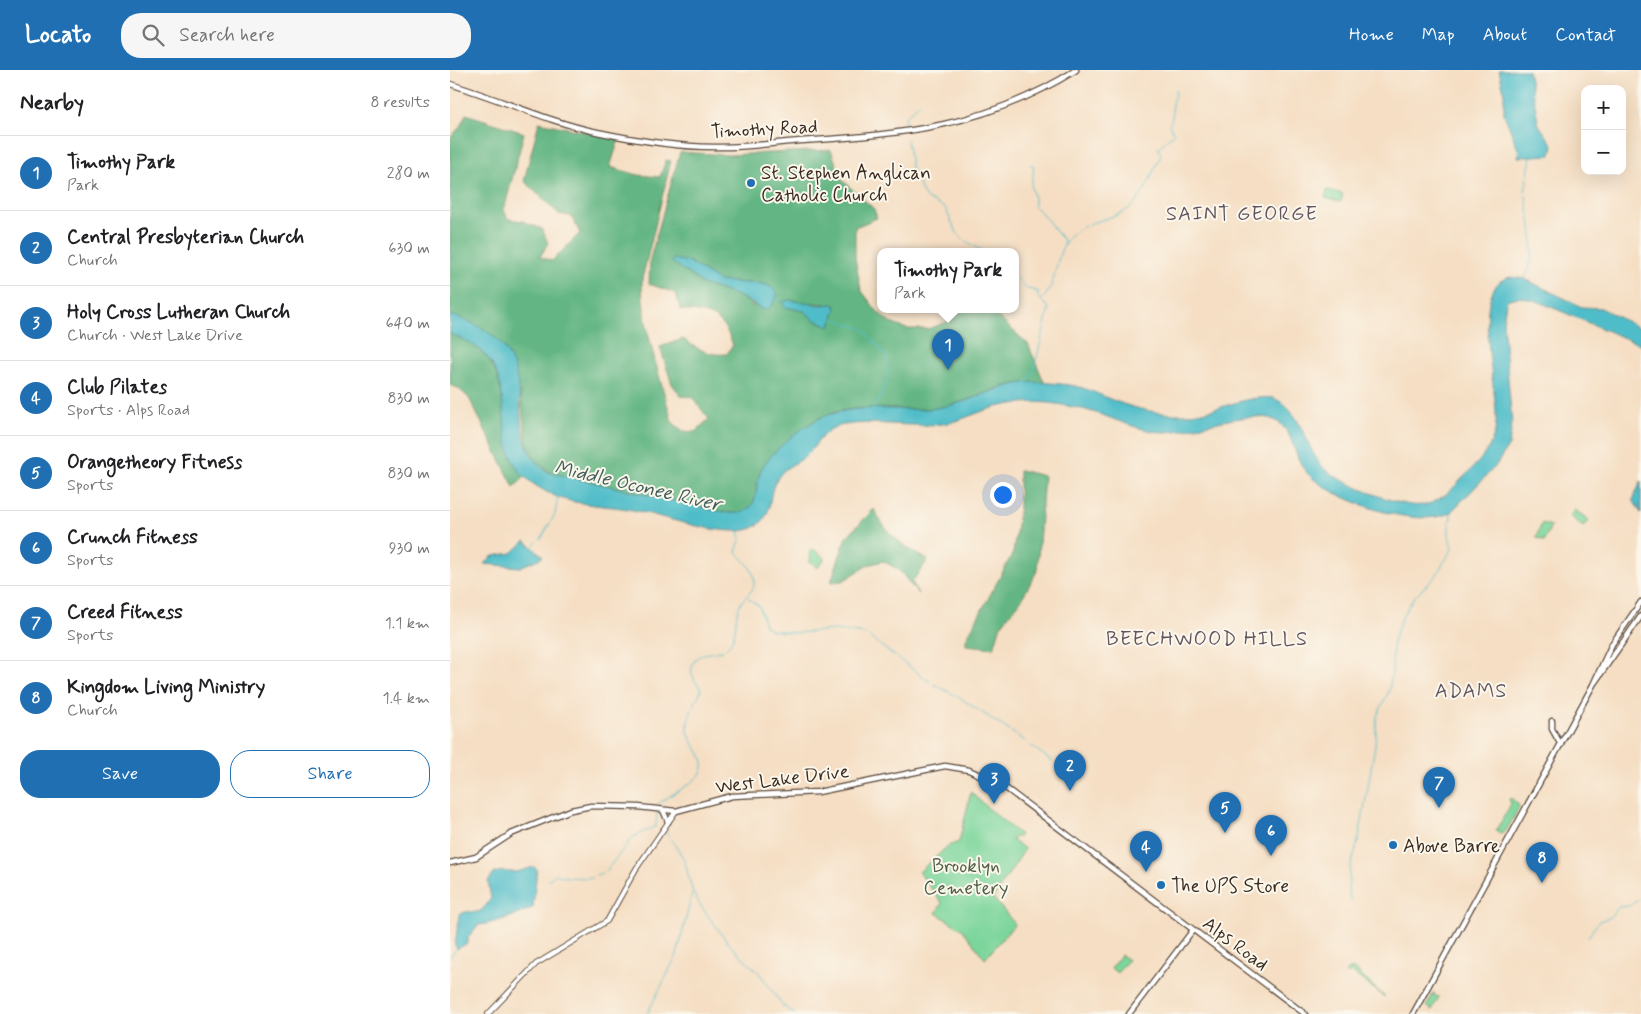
<!DOCTYPE html>
<html lang="en">
<head>
<meta charset="utf-8">
<style>
	:root { --surface:#fff; --page:#f6f6f6; --text:#202124; --muted:#757577; --line:#e0e0e0; --accent:#1f6fb2 }
	body { margin:0; font-family:Mynerve,sans-serif; background:var(--page); color:var(--text) }
	.controls { position:absolute; right:15px; top:15px; display:grid; overflow:hidden; border-radius:10px; box-shadow:0 5px 20px #0002 }
	.controls button { width:45px; height:45px; display:grid; place-items:center; padding:0; border:0; border-bottom:1px solid var(--line); background:var(--surface); color:var(--text); font:25px sans-serif }
	.you { position:absolute; left:552px; top:424px; width:18px; height:18px; margin:-12px; border:4px solid #fff; border-radius:50%; background:#1a73e8; box-shadow:0 0 0 8px #1a73e833 }
	.badge { display:grid; place-items:center; width:32px; height:32px; border-radius:50%; background:var(--accent); color:#fff; font-size:16px; font-weight:700 }
	.pin { position:absolute; translate:-50% -41px; filter:drop-shadow(0 1px 2px #0008) }
	.pin::after { content:''; position:absolute; top:26px; width:18px; height:15px; background:inherit; clip-path:polygon(0 0,100% 0,50% 100%) }
	.popup { position:absolute; left:427px; top:178px; width:142px; height:65px; box-sizing:border-box; display:grid; place-content:center; border-radius:10px; background:var(--surface); filter:drop-shadow(0 1px 4px #0005); font-size:16px; white-space:nowrap; color:var(--muted) }
	.popup b { font-size:19px; color:var(--text) }
	.popup::after { content:''; position:absolute; left:50%; top:100%; margin-left:-10px; border:10px solid transparent; border-top-color:var(--surface) }
	.list { margin:0; padding:0; list-style:none }
	h2 { display:flex; justify-content:space-between; align-items:center; height:65px; margin:0; padding:0 20px; font-size:21px }
	h2 small { font-size:16px; font-weight:400; color:var(--muted) }
	.list li { display:grid; grid-template-columns:32px 1fr auto; gap:15px; align-items:center; box-sizing:border-box; height:75px; padding:0 20px; border-top:1px solid var(--line) }
	.list b { display:block; font-size:19px; white-space:nowrap }
	.list p { margin:0; font-size:16px; white-space:nowrap; color:var(--muted) }
	.list em { font-size:16px; font-style:normal; color:var(--muted) }
	.actions { display:flex; gap:10px; padding:15px 20px }
	.actions a { flex:1; padding:11px 0; border:1px solid var(--accent); border-radius:20px; text-align:center; font-size:18px; color:var(--accent) }
	.actions .main { background:var(--accent); color:#fff }
	.icon { flex:none; width:28px; height:28px; fill:none; stroke:currentColor; stroke-width:2; stroke-linecap:round; stroke-linejoin:round }
	.map { position:relative; flex:none; width:1191px; height:944px; overflow:hidden }
	header { display:flex; align-items:center; gap:30px; box-sizing:border-box; height:70px; padding:0 25px; background:var(--accent); color:#fff }
	header strong { font-size:24px }
	nav { display:flex; gap:28px; margin-inline-start:auto; font-size:18px }
	.search { width:350px; height:45px; background:var(--page); display:flex; align-items:center; gap:12px; box-sizing:border-box; padding:0 18px; border-radius:20px; color:var(--muted); font-size:19px }
	main { display:flex }
	aside { flex:1; background:var(--surface) }
	.map>svg:first-child { display:block }
	.green { fill:#7bd59b; stroke:#5b805c }
	.forest { fill:#64b683; stroke:#507050; fill-rule:evenodd }
	.water { fill:#50bdc9; stroke:#467474 }
	.lines { fill:none; stroke-linecap:round; stroke-linejoin:round }
	.stream { stroke:#50bdc9; stroke-width:1 }
	.minor-casing { stroke:#574537; stroke-width:6 }
	.major-casing { stroke:#574537; stroke-width:7 }
	.minor { stroke:#fff; stroke-width:4 }
	.major { stroke:#fff; stroke-width:4.5 }
	.poi-dot { fill:#1f6fb2; stroke:#fbf7ec; stroke-width:2 }
	.labels { text-anchor:middle; stroke-width:4; stroke-linejoin:round; paint-order:stroke }
	.street-label { font-size:19px; fill:#3b2a1e; stroke:#fbf7ec }
	.poi-label { font-size:19px; fill:#3b2a1e; stroke:#fbf7ec; text-anchor:start }
	.park-label { font-size:19px; fill:#4e5d44; stroke:#fbf7ec }
	.neighbourhood-label { font-size:20px; letter-spacing:1px; fill:#63545e; stroke:#fbf7ec }
	.water-label { font-size:20px; font-style:italic; fill:#425d5a; stroke:#fbf7ec }
</style>
</head>
<body>
<header>
<strong>Locato</strong>
<div class="search"><svg class="icon" aria-label="search" viewBox="0 0 24 24"><circle cx="10" cy="10" r="6"/><path d="M15 15l6 6"/></svg>Search here</div>
<nav><a>Home</a><a>Map</a><a>About</a><a>Contact</a></nav>
</header>
<main>
<aside>
<h2>Nearby<small>8 results</small></h2>
<ul class="list">
<li><span class="badge">1</span><div><b>Timothy Park</b><p>Park</p></div><em>280 m</em></li>
<li><span class="badge">2</span><div><b>Central Presbyterian Church</b><p>Church</p></div><em>630 m</em></li>
<li><span class="badge">3</span><div><b>Holy Cross Lutheran Church</b><p>Church · West Lake Drive</p></div><em>640 m</em></li>
<li><span class="badge">4</span><div><b>Club Pilates</b><p>Sports · Alps Road</p></div><em>830 m</em></li>
<li><span class="badge">5</span><div><b>Orangetheory Fitness</b><p>Sports</p></div><em>830 m</em></li>
<li><span class="badge">6</span><div><b>Crunch Fitness</b><p>Sports</p></div><em>930 m</em></li>
<li><span class="badge">7</span><div><b>Creed Fitness</b><p>Sports</p></div><em>1.1 km</em></li>
<li><span class="badge">8</span><div><b>Kingdom Living Ministry</b><p>Church</p></div><em>1.4 km</em></li>
</ul>
<div class="actions"><a class="main">Save</a><a>Share</a></div>
</aside>
<div class="map">
<svg width="1191" height="944" viewBox="0 0 1191 944">
	<rect width="100%" height="100%" fill="#fbf7ec"/>
	<filter id="ink" filterUnits="userSpaceOnUse"><feTurbulence type="fractalNoise" baseFrequency=".02" numOctaves="2"/><feDisplacementMap in="SourceGraphic" scale="10" xChannelSelector="R" yChannelSelector="G"/><feConvolveMatrix kernelMatrix="1 2 1 2 8 2 1 2 1" color-interpolation-filters="sRGB"/></filter>
	<filter id="wash" filterUnits="userSpaceOnUse"><feTurbulence type="fractalNoise" baseFrequency=".0096" numOctaves="4" result="noise"/><feDisplacementMap in="SourceGraphic" scale="20" xChannelSelector="R" yChannelSelector="G"/><feGaussianBlur stdDeviation="1.12" result="paint"/><feColorMatrix in="noise" values="0 0 0 0 0 0 0 0 0 0 0 0 0 0 0 0 0 1.4 0 .05"/><feComposite in="paint" operator="in"/></filter>
	<g filter="url(#wash)">
		<rect width="100%" height="100%" fill="#f5dec3"/>
		<g class="green">
			<polygon points="243,89 251,92 247,103 239,100"/>
			<polygon points="877,120 893,124 891,132 875,128"/>
			<polygon points="1125,440 1139,450 1133,457 1120,446"/>
			<polygon points="1092,453 1101,456 1094,471 1086,467"/>
			<polygon points="363,479 375,488 368,498 359,491 361,488 359,482"/>
			<path d="M 521,722 C 525,727 565,762 570,764 L 568,768 L 565,766 L 562,770 L 575,779 L 543,828 L 565,854 L 535,889 L 513,860 L 486,843 L 492,833 L 469,802 L 498,776 L 509,772 Z"/>
			<polygon points="1061,728 1068,734 1069,738 1056,761 1050,763 1046,761 1061,734 1059,729"/>
			<polygon points="671,885 678,890 667,903 661,898"/>
			<polygon points="899,899 904,899 935,927 901,902 898,905 896,903"/>
			<polygon points="984,922 984,925 989,927 982,940 977,936"/>
		</g>
		<g class="forest">
			<path d="M 16,44 L 74,63 L 54,140 L 58,149 L 72,151 L 92,159 L 98,173 L 90,187 L 102,191 L 130,163 L 121,146 L 109,144 L 74,111 L 89,52 L 169,69 L 160,97 L 188,105 L 210,107 L 216,90 L 221,91 L 192,209 C 192,258 210,305 222,352 L 233,361 L 245,362 L 259,349 L 242,327 L 231,326 L 222,314 L 210,277 L 233,269 C 248,279 259,286 277,284 L 283,275 C 272,245 261,243 231,240 L 225,223 L 199,214 L 200,189 L 230,82 L 278,85 L 381,80 L 392,110 L 424,139 L 427,148 L 405,157 L 405,188 L 411,220 L 427,241 L 440,253 L 457,259 L 477,259 L 495,253 L 515,239 L 539,239 L 578,274 L 595,314 C 585,314 575,312 565,314 C 538,319 515,334 488,338 C 445,344 396,327 358,355 C 343,366 323,381 313,396 C 300,416 316,451 273,442 L 103,404 L 87,393 L 77,375 L 70,322 L 0,245 L 0,68 L 10,57 ZM 223,190 L 239,192 L 269,211 L 314,214 L 303,236 L 291,227 L 253,214 L 222,192 ZM 339,230 C 347,232 383,234 386,236 L 380,256 L 365,250 L 354,241 L 335,237 Z"/>
			<path d="M 0,264 C 81,291 33,364 75,407 L 64,417 L 19,328 L 8,318 L 0,315 Z"/>
			<polygon points="569,400 594,406 587,501 570,532 551,555 544,578 516,575 516,569 563,483 569,441"/>
			<path d="M 424,439 C 438,467 452,475 478,490 L 462,512 L 468,524 L 449,500 L 433,491 L 418,495 L 393,511 L 381,512 L 396,467 Z"/>
		</g>
		<g class="water">
			<polygon points="1049,0 1078,0 1089,55 1103,75 1101,85 1068,87 1069,82 1054,44 1054,22"/>
			<polygon points="223,189 239,192 269,211 314,214 321,217 328,224 320,238 313,240 291,227 253,214 222,192"/>
			<path d="M 1061,207 L 1075,209 L 1132,237 L 1151,238 L 1191,259 L 1191,275 L 1087,231 L 1069,227 L 1059,229 L 1056,232 L 1053,252 L 1062,353 L 1059,375 L 1045,397 L 1001,442 C 969,461 884,430 859,405 C 838,384 847,346 807,347 C 777,347 747,359 717,362 C 694,363 668,350 646,343 C 631,338 615,335 599,333 C 576,331 554,334 533,341 C 519,346 506,352 492,354 C 459,358 427,350 394,355 C 374,358 370,371 358,384 C 348,395 336,393 326,411 C 317,426 324,443 308,455 C 285,473 211,445 183,440 C 159,435 128,436 105,426 C 94,421 78,412 70,402 C 36,357 79,291 0,264 L 0,245 C 111,277 40,363 98,402 L 278,443 C 315,446 301,415 313,396 C 326,377 359,350 381,344 C 416,333 451,343 486,338 C 513,335 537,321 562,315 C 579,310 602,313 619,315 C 636,317 649,325 665,331 C 686,339 712,345 735,344 C 765,344 794,324 824,328 C 852,342 854,373 871,395 C 880,409 938,431 956,434 C 977,439 991,430 1006,415 C 1021,399 1040,384 1045,361 C 1053,329 1014,214 1061,207 Z"/>
			<polygon points="339,230 370,235 384,234 386,239 380,256 365,250 354,241 335,237 332,232"/>
			<polygon points="1191,411 1191,443 1183,430"/>
			<polygon points="75,471 93,486 91,488 70,497 34,494 43,486 62,483"/>
			<path d="M 84,797 L 87,799 L 83,837 C 78,842 35,856 28,855 L 18,868 L 18,873 L 7,879 L 5,876 L 9,845 C 24,835 26,853 41,828 L 38,812 C 45,798 51,802 64,802 C 70,802 78,798 84,797 Z"/>
		</g>
		<g class="lines">
			<g class="stream">
				<polyline points="455,58 455,47 470,33"/>
				<polyline points="457,69 461,97 473,124 477,129 495,138 507,163 515,171 533,181"/>
				<polyline points="580,94 584,97 581,117 584,128 584,137 589,140 614,171 614,176"/>
				<polyline points="1075,121 1081,87"/>
				<polyline points="566,207 575,218 589,222 587,226 591,230"/>
				<path d="M 1075,208 C 1089,182 1080,154 1076,126"/>
				<polyline points="325,229 332,231"/>
				<polyline points="383,248 415,260 437,288 438,309 431,326 422,340"/>
				<path d="M 577,313 L 583,303 L 599,238 L 591,230 C 609,216 603,183 621,165 C 637,150 661,150 677,140 C 695,128 702,103 711,85 L 708,78 L 724,63 L 719,55 C 724,46 722,44 722,35 C 722,29 726,27 725,20"/>
				<polyline points="91,469 105,444 108,426"/>
				<polyline points="82,477 87,472"/>
				<polyline points="298,528 309,536 315,555 321,560 346,563 386,560 415,564 480,612"/>
				<polyline points="484,614 510,628 575,671"/>
				<polyline points="581,676 602,691"/>
				<path d="M 207,735 C 218,726 245,713 251,703 C 260,687 239,675 238,660 C 236,647 246,632 251,620 C 248,612 239,607 242,596 C 248,577 267,587 277,577 C 288,568 284,548 289,537 C 293,525 307,523 304,507 C 302,498 293,488 286,482 L 290,471 L 290,461"/>
				<polyline points="206,756 207,742"/>
				<polyline points="216,762 234,789 243,823 253,839 279,874 310,904 333,936 345,944"/>
				<polyline points="156,801 183,767 206,756"/>
				<polyline points="146,805 152,803"/>
				<path d="M 98,810 L 106,804 C 116,809 131,807 142,808"/>
				<path d="M 901,830 L 898,821 L 900,799 L 909,768 L 925,676 L 927,646 L 939,621 L 942,603 L 943,572 L 953,545 L 964,527 L 985,507 L 1002,479 C 1001,472 998,465 999,458 C 999,452 1002,449 1001,442"/>
				<polyline points="1138,867 1149,851 1159,848 1169,837 1179,836 1191,828"/>
				<polyline points="0,887 7,878"/>
				<polyline points="197,944 227,885 242,824"/>
			</g>
		</g>
	</g>
	<g filter="url(#ink)">
		<g class="lines">
			<g class="minor-casing">
				<polyline id="minor" points="38,944 86,894 157,851 186,799 226,741"/>
			</g>
			<g class="major-casing">
				<g id="major">
					<path d="M 0,14 C 50,29 96,51 147,62 C 185,70 225,77 264,77 C 293,78 322,73 351,71 C 455,64 535,57 626,0"/>
					<polyline points="1145,612 1191,546"/>
					<polyline points="1102,651 1102,659 1111,675"/>
					<polyline points="213,740 218,752"/>
					<polyline points="0,793 26,787 61,764 121,740 141,736 188,737 226,741 282,726 368,722 495,696 519,700 553,716 855,944"/>
					<polyline points="679,944 743,860"/>
					<polyline points="963,944 1143,615 1162,574 1191,532"/>
				</g>
			</g>
			<use href="#minor" class="minor"/>
			<use href="#major" class="major"/>
		</g>
	</g>
	<g class="poi-dot">
		<circle cx="301" cy="113" r="5"/>
		<circle cx="943" cy="775" r="5"/>
		<circle cx="711" cy="815" r="5"/>
	</g>
	<g class="labels">
		<g class="street-label">
			<text transform="translate(314 58) rotate(-3)" y="7">Timothy Road</text>
			<text transform="translate(332 708) rotate(-7)" y="7">West Lake Drive</text>
			<text transform="translate(786 873) rotate(37)" y="7">Alps Road</text>
		</g>
		<g class="poi-label">
			<text x="311" y="109">St. Stephen Anglican<tspan x="311" dy="22">Catholic Church</tspan></text>
			<text x="953" y="782">Above Barre</text>
			<text x="721" y="822">The UPS Store</text>
		</g>
		<g class="park-label">
			<text x="516" y="802">Brooklyn<tspan x="516" dy="22">Cemetery</tspan></text>
		</g>
		<g class="neighbourhood-label">
			<text x="792" y="150">SAINT GEORGE</text>
			<text x="757" y="575">BEECHWOOD HILLS</text>
			<text x="1021" y="627">ADAMS</text>
		</g>
		<g class="water-label">
			<text transform="translate(188 415) rotate(13)" y="7">Middle Oconee River</text>
		</g>
	</g>
</svg>
<div class="controls">
<button>+</button>
<button>−</button>
</div>
<div class="you"></div>
<div class="pin badge" style="left:498px;top:300px">1</div>
<div class="popup"><b>Timothy Park</b>Park</div>
<div class="pin badge" style="left:620px;top:721px">2</div>
<div class="pin badge" style="left:544px;top:734px">3</div>
<div class="pin badge" style="left:696px;top:802px">4</div>
<div class="pin badge" style="left:775px;top:763px">5</div>
<div class="pin badge" style="left:821px;top:786px">6</div>
<div class="pin badge" style="left:989px;top:738px">7</div>
<div class="pin badge" style="left:1092px;top:813px">8</div>
</div>
</main>
</body>
</html>
